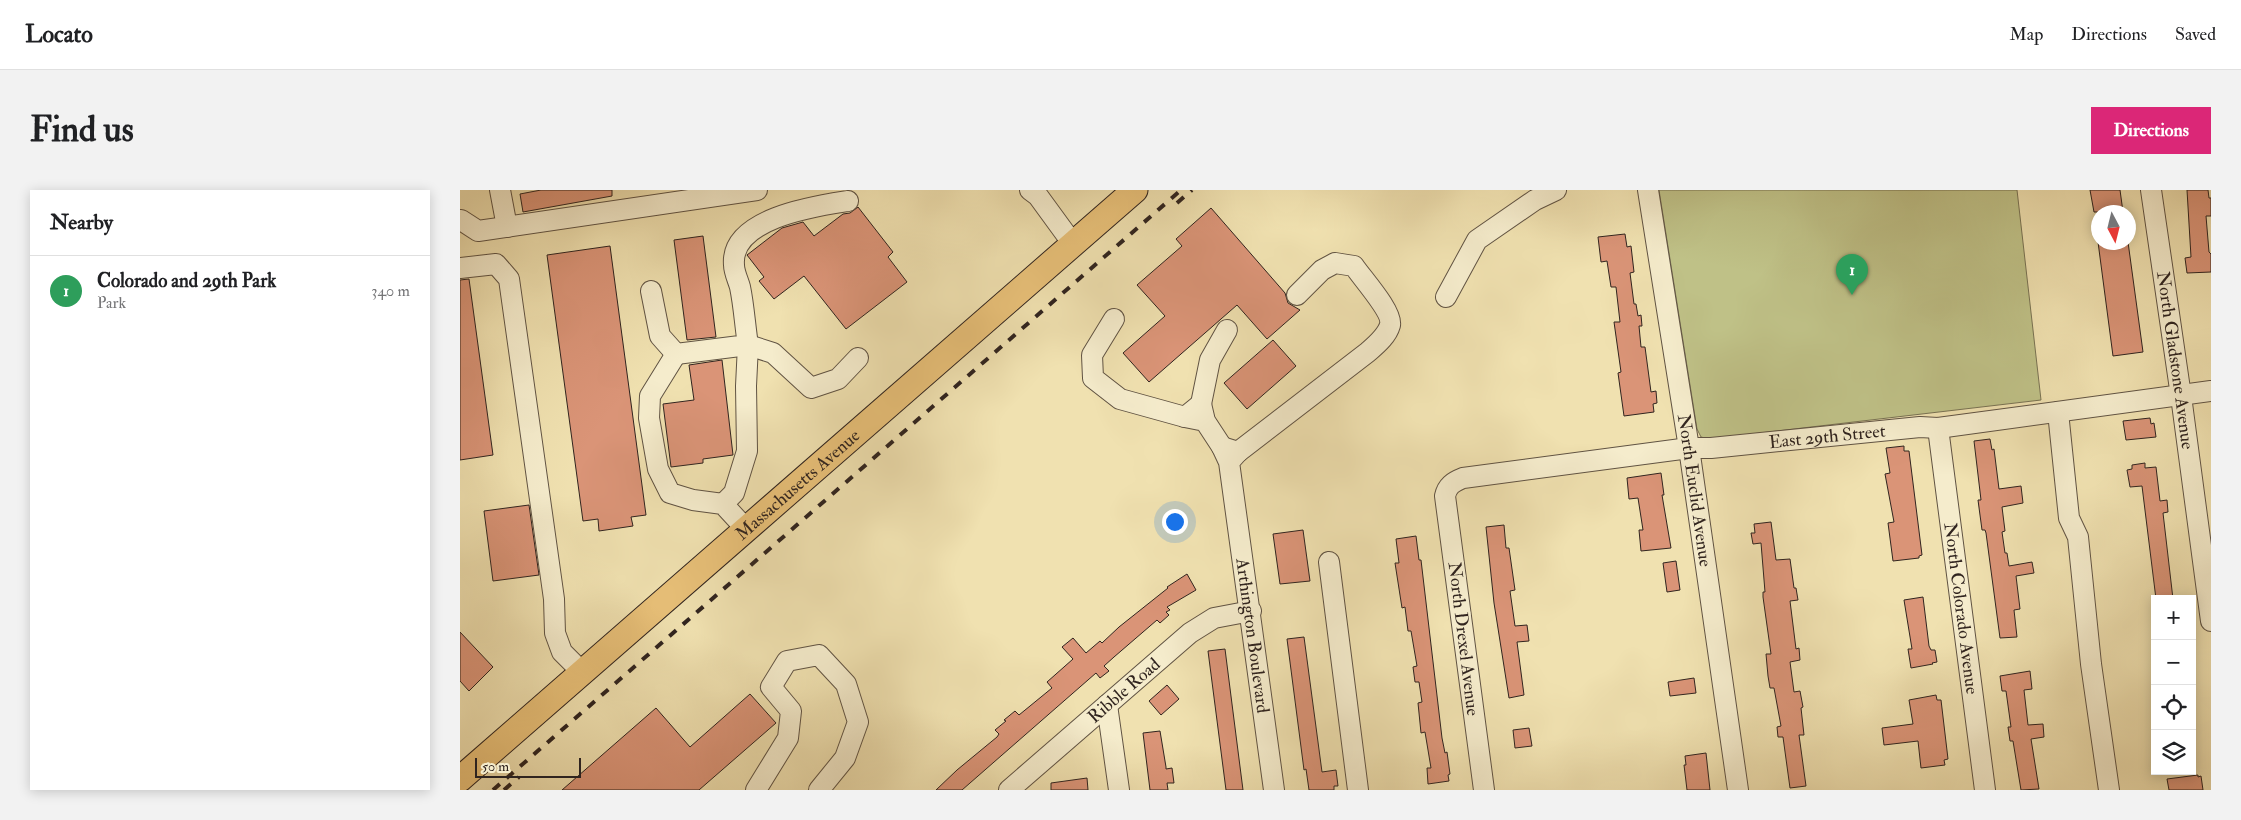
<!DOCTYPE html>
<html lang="en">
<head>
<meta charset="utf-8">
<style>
	:root { --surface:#fff; --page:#f2f2f2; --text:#202124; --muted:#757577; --line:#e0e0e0; --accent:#db2777 }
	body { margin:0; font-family:"IM FELL Double Pica",serif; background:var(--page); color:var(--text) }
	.controls { position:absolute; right:15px; bottom:15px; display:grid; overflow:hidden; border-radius:0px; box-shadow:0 2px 12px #0003 }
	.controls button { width:45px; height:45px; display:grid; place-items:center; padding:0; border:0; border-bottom:1px solid var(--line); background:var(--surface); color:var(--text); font:25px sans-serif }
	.compass { position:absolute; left:1631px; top:15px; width:45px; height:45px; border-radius:50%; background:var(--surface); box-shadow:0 2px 12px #0003; rotate:173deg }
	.scale { position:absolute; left:15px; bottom:12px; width:106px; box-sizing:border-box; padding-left:5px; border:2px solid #30241f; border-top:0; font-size:14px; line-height:18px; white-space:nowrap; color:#30241f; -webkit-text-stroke:4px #f5eccc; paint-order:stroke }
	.you { position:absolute; left:714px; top:331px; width:18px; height:18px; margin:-12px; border:4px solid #fff; border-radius:50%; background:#1a73e8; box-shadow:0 0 0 8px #1a73e833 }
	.badge { display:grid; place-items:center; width:32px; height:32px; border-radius:50%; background:var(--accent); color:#fff; font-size:16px; font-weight:700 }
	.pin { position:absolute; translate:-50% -41px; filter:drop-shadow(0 1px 2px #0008) }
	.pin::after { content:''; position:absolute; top:26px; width:18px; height:15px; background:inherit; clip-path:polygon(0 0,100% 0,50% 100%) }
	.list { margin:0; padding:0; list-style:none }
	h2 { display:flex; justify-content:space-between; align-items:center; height:65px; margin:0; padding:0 20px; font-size:21px }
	h2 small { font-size:16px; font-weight:400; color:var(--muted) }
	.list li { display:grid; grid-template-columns:32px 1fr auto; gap:15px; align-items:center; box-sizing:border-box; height:70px; padding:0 20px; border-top:1px solid var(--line) }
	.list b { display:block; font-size:19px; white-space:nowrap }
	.list p { margin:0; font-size:16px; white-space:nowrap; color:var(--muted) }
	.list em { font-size:16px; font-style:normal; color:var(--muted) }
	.icon { flex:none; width:28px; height:28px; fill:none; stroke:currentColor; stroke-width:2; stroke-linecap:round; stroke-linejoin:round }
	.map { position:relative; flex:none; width:1751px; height:600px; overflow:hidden; border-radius:0px }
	header { display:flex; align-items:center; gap:30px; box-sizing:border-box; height:70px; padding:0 25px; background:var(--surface); border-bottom:1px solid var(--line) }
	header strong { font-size:24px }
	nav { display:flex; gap:28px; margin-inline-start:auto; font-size:18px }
	.intro { display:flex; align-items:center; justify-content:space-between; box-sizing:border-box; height:120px; padding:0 30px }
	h1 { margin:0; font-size:35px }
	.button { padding:12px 22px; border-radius:0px; background:var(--accent); color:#fff; font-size:18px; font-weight:700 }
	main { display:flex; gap:30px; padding:0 30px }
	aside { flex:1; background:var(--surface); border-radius:0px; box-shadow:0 2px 12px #0003 }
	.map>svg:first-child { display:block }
	.green { fill:#bfc187; stroke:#787253 }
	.building { fill:#da9477; stroke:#30241f }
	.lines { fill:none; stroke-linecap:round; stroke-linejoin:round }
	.minor-casing { stroke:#605343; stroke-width:22 }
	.major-casing { stroke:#30241f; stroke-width:27 }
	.minor { stroke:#f5eccc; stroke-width:20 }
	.major { stroke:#e8c078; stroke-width:25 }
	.rail { stroke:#30241f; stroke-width:4; stroke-dasharray:9 9; stroke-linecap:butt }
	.labels { text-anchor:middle; stroke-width:4.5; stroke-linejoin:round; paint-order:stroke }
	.street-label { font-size:18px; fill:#30241f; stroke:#f5eccc }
</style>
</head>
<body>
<header>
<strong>Locato</strong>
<nav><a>Map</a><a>Directions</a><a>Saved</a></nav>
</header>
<div class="intro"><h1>Find us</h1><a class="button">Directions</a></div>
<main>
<aside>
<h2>Nearby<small></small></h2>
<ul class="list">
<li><span class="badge" style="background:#2e9e5b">1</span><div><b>Colorado and 29th Park</b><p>Park</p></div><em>340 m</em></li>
</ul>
</aside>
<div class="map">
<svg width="1751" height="600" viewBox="0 0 1751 600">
	<rect width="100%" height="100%" fill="#f0e1b0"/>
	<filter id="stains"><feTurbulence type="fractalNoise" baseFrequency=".004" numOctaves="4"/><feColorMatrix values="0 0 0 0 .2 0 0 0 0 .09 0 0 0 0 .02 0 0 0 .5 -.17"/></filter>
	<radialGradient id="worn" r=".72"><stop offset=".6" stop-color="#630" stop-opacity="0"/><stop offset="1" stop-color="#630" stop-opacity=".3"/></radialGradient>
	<polygon class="green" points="1199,0 1557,0 1581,210 1249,249 1241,247 1237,239"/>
	<g class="building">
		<polygon points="81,0 152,0 152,6 63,22 60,4"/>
		<polygon points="1630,0 1660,0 1663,22 1634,22"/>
		<polygon points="1727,0 1748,0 1749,8 1751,8 1751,26 1746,26 1749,62 1751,64 1751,82 1727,83 1725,68 1731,67"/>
		<polygon points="398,17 433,62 428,67 447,92 386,139 344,86 314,109 299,91 304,87 287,65 322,38 343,32 354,46 383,24 390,23"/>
		<polygon points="751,18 825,103 828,113 840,120 807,149 777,115 689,192 663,163 705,126 677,95 722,56 716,49"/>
		<polygon points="1165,44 1167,57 1171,56 1174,82 1170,83 1174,114 1176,114 1178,126 1181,125 1182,136 1179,136 1181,157 1185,157 1191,202 1196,201 1197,213 1193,214 1194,222 1164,226 1158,183 1161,182 1154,132 1160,132 1156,97 1151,97 1147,71 1141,72 1138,47"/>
		<polygon points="243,46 256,147 227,150 214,50"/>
		<polygon points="1638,52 1668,52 1683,162 1653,166"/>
		<polygon points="150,56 186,325 171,327 173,336 139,341 138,329 123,331 87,65"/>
		<polygon points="9,89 33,265 0,270 0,90"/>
		<polygon points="813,150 836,176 787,219 764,193"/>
		<polygon points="262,170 273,265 243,269 243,273 211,277 203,214 234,210 229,175"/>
		<polygon points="1690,228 1691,234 1694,233 1696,247 1666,250 1663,231"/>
		<polygon points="1530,249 1532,260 1534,259 1539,299 1561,296 1563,313 1542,317 1545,341 1542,342 1545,363 1547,363 1549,376 1572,372 1574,383 1556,386 1560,419 1554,420 1557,447 1540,448 1526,343 1525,340 1522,340 1518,310 1521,310 1514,251"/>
		<polygon points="1444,256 1444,261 1449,261 1462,365 1459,366 1459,368 1433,371 1428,333 1434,332 1425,284 1430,283 1426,258"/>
		<polygon points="1685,273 1685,278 1696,277 1700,311 1707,310 1708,322 1703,323 1713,409 1696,409 1682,296 1670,297 1667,280 1672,279 1672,275"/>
		<polygon points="1201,283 1204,305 1202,305 1211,358 1181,361 1179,340 1183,340 1178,308 1169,309 1167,288"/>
		<polygon points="69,315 79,385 33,391 24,321"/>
		<polygon points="1311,332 1316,370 1330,369 1334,398 1336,398 1338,410 1330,411 1336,459 1339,458 1340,470 1330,472 1334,502 1340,501 1343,517 1341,518 1344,545 1339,545 1346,596 1330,598 1323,547 1318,547 1317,537 1321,536 1314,498 1310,498 1308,486 1306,464 1311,464 1303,407 1303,402 1305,402 1301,353 1293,354 1291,343 1295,343 1294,334"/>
		<polygon points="1044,335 1046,358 1049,358 1055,400 1050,401 1055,436 1067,435 1069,451 1057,452 1064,505 1049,508 1034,413 1026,337"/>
		<polygon points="843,340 850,391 820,394 813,344"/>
		<polygon points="956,346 959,370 961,370 982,548 985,563 987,562 990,584 988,585 989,591 968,594 967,578 971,578 965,542 961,543 958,513 962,512 959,492 955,492 953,477 957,476 951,441 948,441 945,417 942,418 935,373 939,373 936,349"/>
		<polygon points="1216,371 1220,400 1207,402 1203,373"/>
		<polygon points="727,384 736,400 707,417 710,420 706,422 709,425 700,433 697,430 654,467 644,476 649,481 640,488 636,483 502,600 476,600 497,580 537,547 539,544 535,540 546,531 544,530 555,521 559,525 592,498 587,492 613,469 602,457 613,448 626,463 640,451 642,453 659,437 708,398 707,397"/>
		<polygon points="1463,407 1469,456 1471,460 1475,460 1477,472 1472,473 1473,474 1451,478 1448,459 1452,459 1444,410"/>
		<polygon points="0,442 33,477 9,501 0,491"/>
		<polygon points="844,447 862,582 876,580 878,596 874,596 874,600 849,600 846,579 844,580 827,449"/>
		<polygon points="765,459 772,514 783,600 766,600 748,461"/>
		<polygon points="1570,481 1572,499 1564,500 1568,535 1583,534 1584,547 1571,549 1579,599 1561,600 1553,551 1550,551 1548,537 1551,537 1546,501 1542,501 1540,486"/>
		<polygon points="1234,488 1236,503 1210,506 1208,492"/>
		<polygon points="707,495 719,509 701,525 689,511"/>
		<polygon points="290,504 316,533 239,600 102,600 196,518 230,557"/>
		<polygon points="1476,505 1477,510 1481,510 1488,569 1484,570 1485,575 1461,578 1458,551 1424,555 1422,538 1453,534 1449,510"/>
		<polygon points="1069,538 1072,556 1055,558 1053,540"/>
		<polygon points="700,541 706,577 706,579 712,578 714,593 707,593 708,600 690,600 683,543"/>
		<polygon points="1246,563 1250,600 1227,600 1224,575 1226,575 1225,566"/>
		<polygon points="1738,585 1738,587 1741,586 1743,600 1709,600 1707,589"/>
		<polygon points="627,588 628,600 591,600 591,593"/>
	</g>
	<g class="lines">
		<g class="minor-casing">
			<g id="minor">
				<polyline points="40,0 47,37"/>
				<polyline points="570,0 578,6 613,54"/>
				<path id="s1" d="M 1188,0 L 1229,258 L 1278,600"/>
				<path id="s2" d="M 1691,0 L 1721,206 L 1751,431"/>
				<polyline points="1,30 18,41 297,0"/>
				<polyline points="0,78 36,74 49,89 94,409 95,443 102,462 122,482"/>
				<path d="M 191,101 L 200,146 L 216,164 L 288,155 C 285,136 284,116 280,97 C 278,90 274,82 274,75 C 270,28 356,16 388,11"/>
				<polyline points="986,107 1017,50 1075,10 1096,0"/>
				<polyline points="654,129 632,165 633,188 660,209 725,227"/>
				<polyline points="216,164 190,206 189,228 198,279 210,303 233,310 263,314 286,339"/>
				<polyline points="741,214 750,170 767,140"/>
				<polyline points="1598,222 1609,328 1618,347 1631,474 1649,600"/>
				<polyline points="745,231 741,214 725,227 745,231 762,257"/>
				<path id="s3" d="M 1478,238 L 1525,600"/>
				<path d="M 778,262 L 908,162 C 916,155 927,146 930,135 C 933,122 902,88 894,76 L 875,73 L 862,80 L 837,105"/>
				<path id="s4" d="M 769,272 L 762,257 L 778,262 L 769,272 L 814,600"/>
				<polyline points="263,314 274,303 287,261 286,196 288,155 313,163 351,198 378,189 398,168"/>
				<polyline points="869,372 898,600"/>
				<polyline points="647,515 659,600"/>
				<polyline points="296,600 328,548 331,521 311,497 327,471 359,465 386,494 398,532 385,568 359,600"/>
				<path id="s5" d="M 549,600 L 730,443 L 754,428 L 791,421"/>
				<path id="s6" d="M 1024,600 L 985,306 C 987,296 993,292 1003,288 L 1229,258 L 1251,258 L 1460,237 L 1478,238 L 1751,201"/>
			</g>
		</g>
		<g class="major-casing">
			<g id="major">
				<path id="s7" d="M 0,589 L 675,0"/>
			</g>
		</g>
		<use href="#minor" class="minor"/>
		<use href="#major" class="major"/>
		<g class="rail">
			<polyline points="717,13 732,0"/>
			<polyline points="33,600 721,0"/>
			<polyline points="44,600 59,587"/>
		</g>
	</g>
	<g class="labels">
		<g class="street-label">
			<text dy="6" stroke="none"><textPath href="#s2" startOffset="172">North Gladstone Avenue</textPath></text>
			<text dy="6" stroke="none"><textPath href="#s6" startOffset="690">East 29th Street</textPath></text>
			<text dy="6" stroke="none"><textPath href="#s7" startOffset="448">Massachusetts Avenue</textPath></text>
			<text dy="6" stroke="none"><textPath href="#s1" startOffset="304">North Euclid Avenue</textPath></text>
			<text dy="6" stroke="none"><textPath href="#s3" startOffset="182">North Colorado Avenue</textPath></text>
			<text dy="6" stroke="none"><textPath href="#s4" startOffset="222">Arthington Boulevard</textPath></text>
			<text transform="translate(1004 449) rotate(83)" y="6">North Drexel Avenue</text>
			<text dy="6" stroke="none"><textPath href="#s5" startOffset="152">Ribble Road</textPath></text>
		</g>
	</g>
	<rect width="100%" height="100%" filter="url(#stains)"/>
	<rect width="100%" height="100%" fill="url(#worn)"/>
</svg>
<div class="controls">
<button>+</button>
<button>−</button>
<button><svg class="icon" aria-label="locate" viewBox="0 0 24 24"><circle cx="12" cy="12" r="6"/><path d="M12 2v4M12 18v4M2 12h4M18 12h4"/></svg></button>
<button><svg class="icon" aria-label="layers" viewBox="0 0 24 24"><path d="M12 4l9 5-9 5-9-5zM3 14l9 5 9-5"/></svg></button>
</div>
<svg class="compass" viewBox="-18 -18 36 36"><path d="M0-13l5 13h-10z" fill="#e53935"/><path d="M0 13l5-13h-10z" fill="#757577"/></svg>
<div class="scale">50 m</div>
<div class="you"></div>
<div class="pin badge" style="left:1392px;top:105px;background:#2e9e5b">1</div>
</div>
</main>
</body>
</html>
